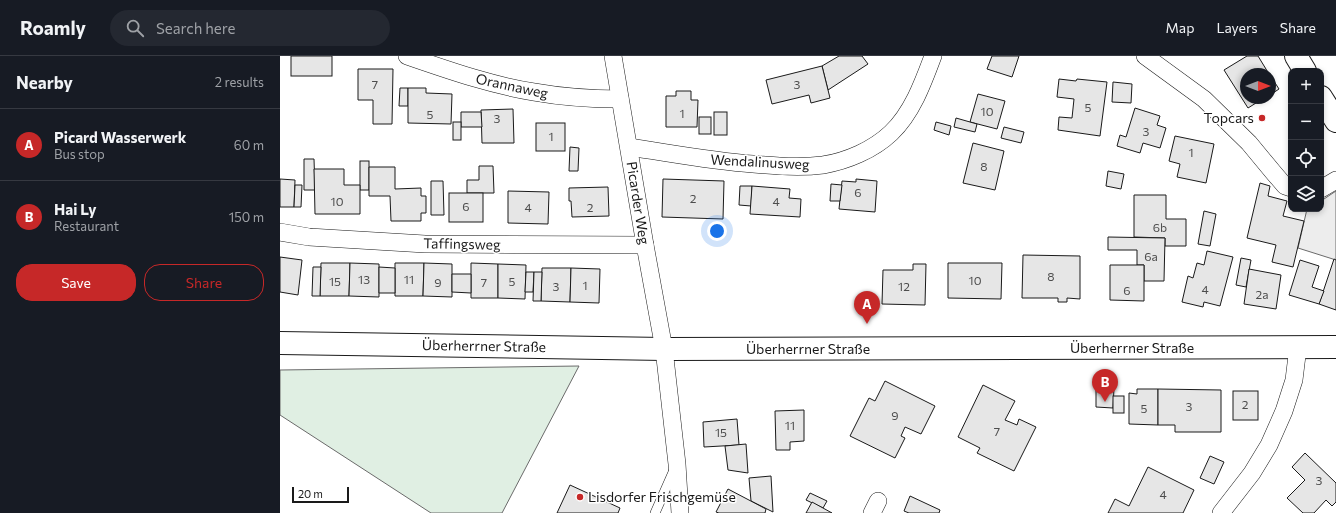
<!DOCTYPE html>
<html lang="en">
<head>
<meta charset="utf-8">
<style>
	:root { --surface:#171b24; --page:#242831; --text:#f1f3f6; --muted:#9ea1a6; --line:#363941; --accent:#c62828 }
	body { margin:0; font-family:Commissioner,sans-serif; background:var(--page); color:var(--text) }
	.controls { position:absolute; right:12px; top:12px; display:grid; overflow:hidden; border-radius:8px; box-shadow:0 2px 6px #0003 }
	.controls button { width:36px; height:36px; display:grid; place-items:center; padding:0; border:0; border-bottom:1px solid var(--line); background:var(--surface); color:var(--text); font:20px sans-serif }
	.compass { position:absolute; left:960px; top:12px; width:36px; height:36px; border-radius:50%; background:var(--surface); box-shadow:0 2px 6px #0003; rotate:90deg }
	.scale { position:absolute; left:12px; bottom:10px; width:57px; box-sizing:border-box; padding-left:4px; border:2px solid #1a1a1a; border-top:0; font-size:11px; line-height:14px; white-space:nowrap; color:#1a1a1a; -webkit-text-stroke:3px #fff; paint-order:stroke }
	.you { position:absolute; left:437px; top:175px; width:14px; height:14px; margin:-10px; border:3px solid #fff; border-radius:50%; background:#1a73e8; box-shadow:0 0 0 6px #1a73e833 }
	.badge { display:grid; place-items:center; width:26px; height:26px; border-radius:50%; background:var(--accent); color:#fff; font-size:13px; font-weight:700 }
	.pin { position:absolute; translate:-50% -33px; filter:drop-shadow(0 1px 2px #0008) }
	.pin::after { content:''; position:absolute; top:21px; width:14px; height:12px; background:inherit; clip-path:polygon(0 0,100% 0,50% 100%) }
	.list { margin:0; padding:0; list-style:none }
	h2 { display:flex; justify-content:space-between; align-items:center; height:52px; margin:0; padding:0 16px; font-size:17px }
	h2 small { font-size:13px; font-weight:400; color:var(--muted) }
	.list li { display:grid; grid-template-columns:26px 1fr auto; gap:12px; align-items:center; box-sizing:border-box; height:72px; padding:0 16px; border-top:1px solid var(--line) }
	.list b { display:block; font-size:15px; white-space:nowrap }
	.list p { margin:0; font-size:13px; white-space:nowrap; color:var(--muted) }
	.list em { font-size:13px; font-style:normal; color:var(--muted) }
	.actions { display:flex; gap:8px; padding:12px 16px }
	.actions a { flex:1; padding:9px 0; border:1px solid var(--accent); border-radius:16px; text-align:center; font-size:14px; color:var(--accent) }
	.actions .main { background:var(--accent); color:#fff }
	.icon { flex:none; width:22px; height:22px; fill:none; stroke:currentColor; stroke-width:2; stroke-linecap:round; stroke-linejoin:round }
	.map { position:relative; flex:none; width:1056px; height:457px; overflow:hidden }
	header { display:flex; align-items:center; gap:24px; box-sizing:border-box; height:56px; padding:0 20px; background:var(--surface); border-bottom:1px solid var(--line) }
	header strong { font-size:19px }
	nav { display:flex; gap:22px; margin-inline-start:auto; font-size:14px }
	.search { width:280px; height:36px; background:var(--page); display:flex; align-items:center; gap:10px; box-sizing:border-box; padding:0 14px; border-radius:22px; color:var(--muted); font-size:15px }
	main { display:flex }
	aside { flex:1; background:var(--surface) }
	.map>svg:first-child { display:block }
	.green { fill:#e0efe3; stroke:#6a6a6a }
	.parking { fill:#ededed; stroke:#6a6a6a }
	.building { fill:#e6e6e6; stroke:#1a1a1a }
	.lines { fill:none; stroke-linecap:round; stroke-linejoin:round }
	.lane-casing { stroke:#1a1a1a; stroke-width:10 }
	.street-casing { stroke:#1a1a1a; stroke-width:18 }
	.secondary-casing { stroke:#1a1a1a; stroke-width:24 }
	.primary-casing { stroke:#1a1a1a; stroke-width:24 }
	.lane { stroke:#fff; stroke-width:9 }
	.street { stroke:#fff; stroke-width:17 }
	.secondary { stroke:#fff; stroke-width:22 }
	.primary { stroke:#fff; stroke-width:22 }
	.poi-dot { fill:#c62828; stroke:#fff; stroke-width:1.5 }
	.labels { text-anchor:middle; stroke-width:3; stroke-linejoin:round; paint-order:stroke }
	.number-label { font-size:12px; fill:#4d4d4d }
	.street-label { font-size:14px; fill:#1a1a1a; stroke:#fff }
	.poi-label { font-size:14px; fill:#1a1a1a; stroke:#fff; text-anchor:end }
</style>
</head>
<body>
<header>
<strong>Roamly</strong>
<div class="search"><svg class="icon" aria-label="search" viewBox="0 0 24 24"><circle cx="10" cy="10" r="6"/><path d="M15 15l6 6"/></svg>Search here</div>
<nav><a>Map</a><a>Layers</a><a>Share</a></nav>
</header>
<main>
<aside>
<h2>Nearby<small>2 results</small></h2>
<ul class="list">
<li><span class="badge">A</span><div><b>Picard Wasserwerk</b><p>Bus stop</p></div><em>60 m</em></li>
<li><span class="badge">B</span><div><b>Hai Ly</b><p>Restaurant</p></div><em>150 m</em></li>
</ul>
<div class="actions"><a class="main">Save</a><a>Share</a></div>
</aside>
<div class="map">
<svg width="1056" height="457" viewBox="0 0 1056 457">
	<rect width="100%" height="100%" fill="#fff"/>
	<polygon class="green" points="299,310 222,457 151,457 0,359 0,314"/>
	<polygon class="parking" points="1056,135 1056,204 1018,192 1027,153 1041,153 1041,145"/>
	<g class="building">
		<rect x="11" y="0" width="41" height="20"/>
		<polygon points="559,0 582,0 588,8 548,34 542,10"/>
		<polygon points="712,0 739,0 732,21 707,13"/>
		<polygon points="967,0 978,0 989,18 966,18 966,42 984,42 968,52 944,14"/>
		<polygon points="542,10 550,42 531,47 529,39 492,48 486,24"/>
		<polygon points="78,13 113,13 112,68 93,68 93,44 78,44"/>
		<polygon points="990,19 999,33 990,39"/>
		<polygon points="779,23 796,25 797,23 827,26 820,80 778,74 779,61 792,62 794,43 777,41"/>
		<polygon points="833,26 852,28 851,47 832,46"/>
		<polygon points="120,32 128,32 128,50 119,50"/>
		<polygon points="128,32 146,32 146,37 172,38 171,68 128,67"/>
		<polygon points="396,35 411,35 411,44 418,44 417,71 386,71 386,40 396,40"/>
		<polygon points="698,38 725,45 717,73 690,66"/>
		<polygon points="855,52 880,60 877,69 886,72 880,92 863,87 860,97 837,90 840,79 846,81"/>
		<polygon points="233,53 234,87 202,87 201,54"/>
		<polygon points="181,56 201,56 202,71 181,71"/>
		<rect x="434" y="56" width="13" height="23"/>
		<rect x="419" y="61" width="12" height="17"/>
		<polygon points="676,62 697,68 695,76 674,71"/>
		<rect x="173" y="66" width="8" height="18"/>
		<polygon points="656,66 671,70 669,79 654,74"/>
		<rect x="256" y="67" width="29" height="28"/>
		<polygon points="724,71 744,76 741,87 721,82"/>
		<polygon points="895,80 934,88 926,127 897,121 900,108 889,105"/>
		<polygon points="693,87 724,95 715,134 683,127"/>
		<polygon points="290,91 299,92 298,115 289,115"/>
		<polygon points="24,103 34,103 35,134 24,134"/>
		<rect x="80" y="105" width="9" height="29"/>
		<polygon points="199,110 213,110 214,137 187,137 187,124 199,124"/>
		<polygon points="89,111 115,111 115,133 141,132 141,140 146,140 146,157 141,157 141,165 111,165 110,140 89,140"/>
		<polygon points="34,113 64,113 64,129 80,129 80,158 35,158"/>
		<polygon points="828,115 844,118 841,133 826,130"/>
		<polygon points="0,123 15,124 14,151 0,151"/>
		<polygon points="383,123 444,125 443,163 382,161"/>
		<polygon points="576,123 597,125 595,156 559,153 562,125 576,126"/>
		<polygon points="151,125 163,125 164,159 151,159"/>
		<polygon points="980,127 990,130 988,140 1007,145 1003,160 1024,165 1013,211 992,206 996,189 967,182"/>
		<polygon points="551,128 562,129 560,145 550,145"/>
		<polygon points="15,129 22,129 21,151 14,151"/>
		<polygon points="460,130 472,130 471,150 459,149"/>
		<polygon points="472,130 510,133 509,142 521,143 520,161 470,158"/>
		<polygon points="328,131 329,160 292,161 291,145 289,145 289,132"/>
		<polygon points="228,135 269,136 268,168 228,167"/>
		<rect x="169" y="137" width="34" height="29"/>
		<polygon points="854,139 886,139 886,163 906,163 906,190 885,190 885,182 854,181"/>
		<polygon points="924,155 936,158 930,190 918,188"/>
		<polygon points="828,181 885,182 884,225 864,225 864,209 857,209 857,194 828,194"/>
		<polygon points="927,195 953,201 940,250 924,246 923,251 902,246 908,220 913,222 917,207 924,209"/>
		<polygon points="743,199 800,200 800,243 787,242 787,246 778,246 778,242 742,242"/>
		<polygon points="0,201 22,204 18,239 0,236"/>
		<polygon points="961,202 971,204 966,231 956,229"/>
		<polygon points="1054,203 1056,204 1056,254 1039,248"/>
		<polygon points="1020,204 1039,210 1032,231 1044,235 1039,248 1009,239"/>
		<polygon points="41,207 70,207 69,240 40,240"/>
		<polygon points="70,207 99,208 99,241 69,240"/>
		<polygon points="115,207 144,207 143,240 115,240"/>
		<polygon points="144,207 172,208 172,241 143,240"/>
		<polygon points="191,207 218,208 218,242 191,242"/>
		<polygon points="668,207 722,207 721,243 668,242"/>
		<polygon points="218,208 246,209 245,243 218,242"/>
		<polygon points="633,208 646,208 645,249 602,248 603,214 633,214"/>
		<polygon points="830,209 864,209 864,245 830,244"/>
		<polygon points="33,211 41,211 40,240 32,240"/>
		<polygon points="99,211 115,212 115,237 99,237"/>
		<polygon points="262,212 291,212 290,246 261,245"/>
		<polygon points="291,212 320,213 319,247 290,246"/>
		<polygon points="969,213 1001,219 996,253 964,248"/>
		<polygon points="246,216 254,216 253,236 245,236"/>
		<polygon points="254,216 262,216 261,245 253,245"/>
		<polygon points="172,218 191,218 191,237 172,236"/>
		<polygon points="605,325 655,350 641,378 625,371 621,380 625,382 615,402 570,380 589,342 595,345"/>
		<polygon points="703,329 735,345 725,364 737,369 739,363 756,371 734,415 697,397 700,392 678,381"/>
		<polygon points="816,332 834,332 833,352 816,351"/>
		<polygon points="857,333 878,333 878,369 849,368 849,337 857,338"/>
		<polygon points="878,333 941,334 941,376 895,376 895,369 878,369"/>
		<rect x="953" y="335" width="25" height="29"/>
		<rect x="833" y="340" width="11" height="17"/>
		<polygon points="524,354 524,385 510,386 510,394 496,394 495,355"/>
		<polygon points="457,363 459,389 424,391 423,366"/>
		<polygon points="466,388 468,417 448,414 445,390"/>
		<polygon points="1025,397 1056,427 1056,446 1052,450 1046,444 1034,457 1023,457 1007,442 1025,424 1012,411"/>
		<polygon points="930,400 944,406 934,428 920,422"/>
		<polygon points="868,411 914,434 903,457 828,457 835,443 849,450"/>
		<polygon points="491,420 493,456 471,445 469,422"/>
		<polygon points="290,429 340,452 338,457 277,457"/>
		<polygon points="448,433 486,453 485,457 439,457 436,456"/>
		<polygon points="530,437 547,445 543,452 526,444"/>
		<polygon points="630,440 660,454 659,457 629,457 624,455"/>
		<polygon points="532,446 543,452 552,457 526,457"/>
	</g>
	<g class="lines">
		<g class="lane-casing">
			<polyline id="lane" points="375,457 394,414"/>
		</g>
		<g class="street-casing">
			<g id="street">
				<path d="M 127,0 C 168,14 210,29 254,36 C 282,41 311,43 340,43"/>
				<polyline points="333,0 365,189 384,293 397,408 400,457"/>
				<polyline points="865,0 924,43 969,87 993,116 1005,130 1011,132"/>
				<path d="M 349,91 C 390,97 431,105 473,108 C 496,110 520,112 543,109 C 567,105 593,94 611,77 C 632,57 643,27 653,0"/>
				<polyline points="1041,133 1056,124"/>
				<polyline points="0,176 29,181 145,188 365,189"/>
				<polyline points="592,457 598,445"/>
				<polyline points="941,457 972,417 989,389 1004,355 1014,324 1018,291"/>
			</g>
		</g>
		<g class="secondary-casing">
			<polyline id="secondary" points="0,287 384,293 1056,291"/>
		</g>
		<g class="primary-casing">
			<g id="primary">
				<polyline points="1016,0 1025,15"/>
				<polyline points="1041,41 1056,65"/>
			</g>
		</g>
		<use href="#lane" class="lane"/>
		<use href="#street" class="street"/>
		<use href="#secondary" class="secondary"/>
		<use href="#primary" class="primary"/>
	</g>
	<g class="poi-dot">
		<circle cx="982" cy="62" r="4"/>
		<circle cx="300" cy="441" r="4"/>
	</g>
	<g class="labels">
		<g class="number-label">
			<text x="95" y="33">7</text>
			<text x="517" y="33">3</text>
			<text x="808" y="56">5</text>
			<text x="707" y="60">10</text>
			<text x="402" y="62">1</text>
			<text x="150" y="63">5</text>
			<text x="217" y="67">3</text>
			<text x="866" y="80">3</text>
			<text x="271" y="85">1</text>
			<text x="911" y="101">1</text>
			<text x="704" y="115">8</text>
			<text x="578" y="141">6</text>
			<text x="413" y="147">2</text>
			<text x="57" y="150">10</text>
			<text x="496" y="150">4</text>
			<text x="186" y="155">6</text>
			<text x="248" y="156">4</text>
			<text x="310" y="156">2</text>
			<text x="880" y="176">6b</text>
			<text x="871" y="205">6a</text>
			<text x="771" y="225">8</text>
			<text x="84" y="228">13</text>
			<text x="129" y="228">11</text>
			<text x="695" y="229">10</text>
			<text x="55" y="230">15</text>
			<text x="232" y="230">5</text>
			<text x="158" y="231">9</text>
			<text x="204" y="231">7</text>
			<text x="305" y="234">1</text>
			<text x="276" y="235">3</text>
			<text x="624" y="235">12</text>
			<text x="925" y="238">4</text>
			<text x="847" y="239">6</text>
			<text x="982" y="243">2a</text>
			<text x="965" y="353">2</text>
			<text x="909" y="355">3</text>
			<text x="864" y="357">5</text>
			<text x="615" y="364">9</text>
			<text x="510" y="374">11</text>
			<text x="717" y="380">7</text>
			<text x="441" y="381">15</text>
			<text x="1039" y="429">3</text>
			<text x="883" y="443">4</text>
		</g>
		<g class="street-label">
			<text transform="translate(232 30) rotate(12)" y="5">Orannaweg</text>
			<text transform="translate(480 106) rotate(3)" y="5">Wendalinusweg</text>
			<text transform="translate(358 147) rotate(81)" y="5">Picarder Weg</text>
			<text transform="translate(182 188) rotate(1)" y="5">Taffingsweg</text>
			<text transform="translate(204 290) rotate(1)" y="5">Überherrner Straße</text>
			<text x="852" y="297">Überherrner Straße</text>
			<text x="528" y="298">Überherrner Straße</text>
		</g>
		<g class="poi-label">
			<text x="974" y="67">Topcars</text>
			<text x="308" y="446" text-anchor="start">Lisdorfer Frischgemüse</text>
		</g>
	</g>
</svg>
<div class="controls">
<button>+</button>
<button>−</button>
<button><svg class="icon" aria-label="locate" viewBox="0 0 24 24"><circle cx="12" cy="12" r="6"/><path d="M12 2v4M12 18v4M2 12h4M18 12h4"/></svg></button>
<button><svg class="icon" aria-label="layers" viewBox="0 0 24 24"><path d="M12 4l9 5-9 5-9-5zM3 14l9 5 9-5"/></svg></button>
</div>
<svg class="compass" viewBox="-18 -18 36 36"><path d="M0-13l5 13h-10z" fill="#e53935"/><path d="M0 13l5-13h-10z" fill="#9ea1a6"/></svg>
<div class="scale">20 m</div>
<div class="you"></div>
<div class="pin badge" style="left:587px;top:268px">A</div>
<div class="pin badge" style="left:825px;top:346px">B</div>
</div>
</main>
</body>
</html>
